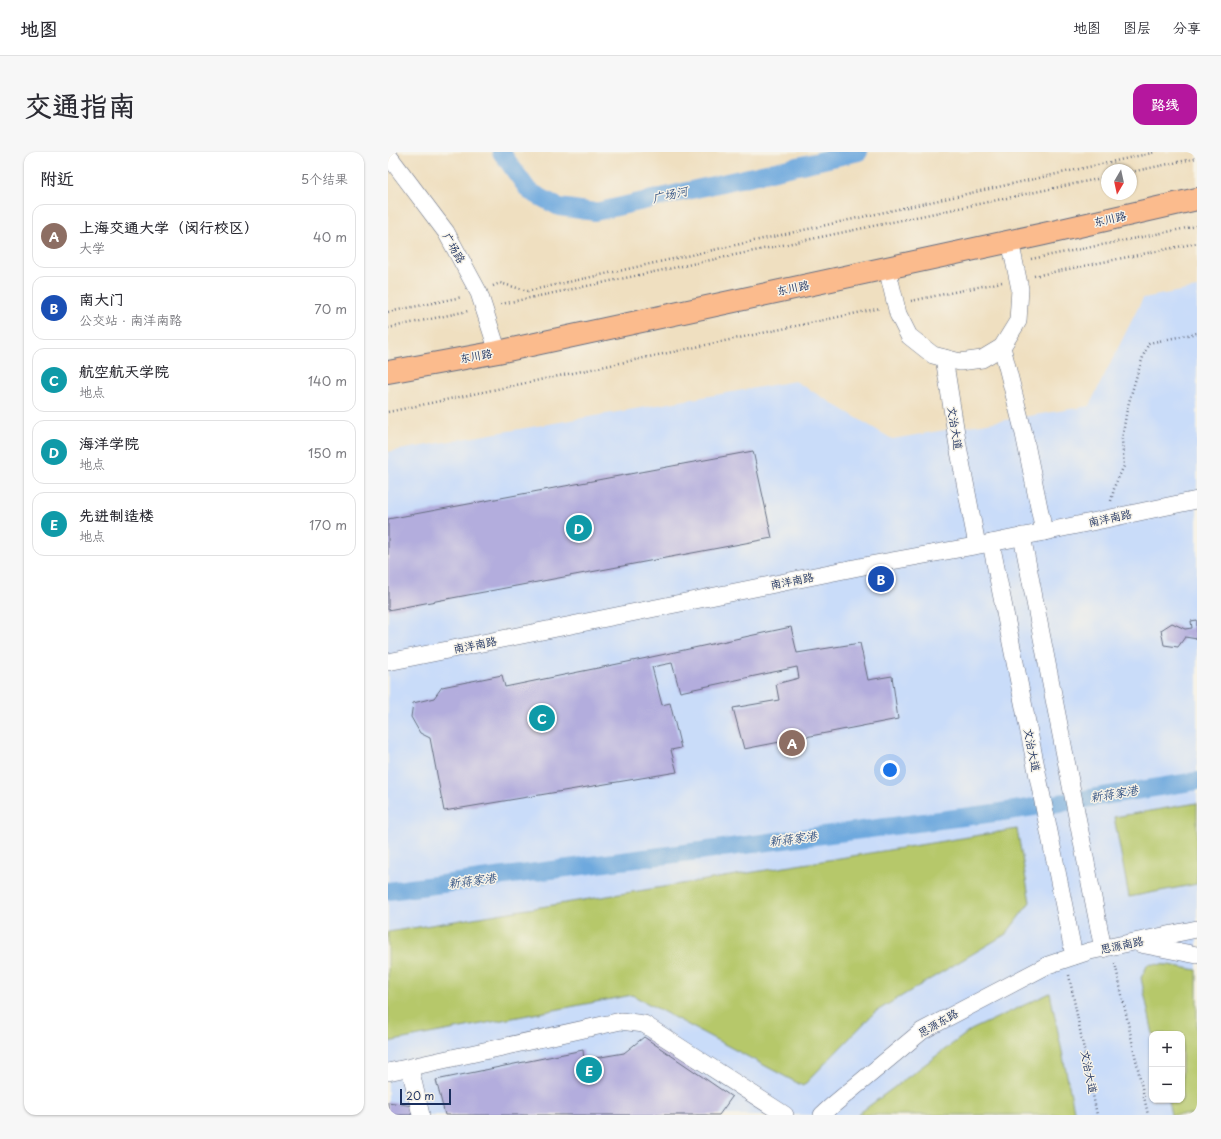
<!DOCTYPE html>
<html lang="zh">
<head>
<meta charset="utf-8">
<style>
	:root { --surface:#fff; --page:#f7f7f7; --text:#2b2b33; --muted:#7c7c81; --line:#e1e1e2; --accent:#b5179e }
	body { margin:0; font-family:"Playpen Sans","LXGW WenKai TC",sans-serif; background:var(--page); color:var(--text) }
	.controls { position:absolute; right:12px; bottom:12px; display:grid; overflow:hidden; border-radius:8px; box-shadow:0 1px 3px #0004 }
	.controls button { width:36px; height:36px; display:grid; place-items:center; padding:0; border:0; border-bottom:1px solid var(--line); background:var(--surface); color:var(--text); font:20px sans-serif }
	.compass { position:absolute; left:713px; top:12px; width:36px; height:36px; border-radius:50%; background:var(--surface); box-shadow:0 1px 3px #0004; rotate:189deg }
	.scale { position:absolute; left:12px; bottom:10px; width:51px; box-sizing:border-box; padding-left:4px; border:2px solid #1b2f5e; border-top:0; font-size:11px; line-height:14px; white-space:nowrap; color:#1b2f5e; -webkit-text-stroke:3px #f7f3e8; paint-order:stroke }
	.you { position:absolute; left:502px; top:618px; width:14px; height:14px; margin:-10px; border:3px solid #fff; border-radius:50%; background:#1a73e8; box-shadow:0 0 0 6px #1a73e833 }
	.badge { display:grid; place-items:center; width:26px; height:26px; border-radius:50%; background:var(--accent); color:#fff; font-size:13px; font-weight:700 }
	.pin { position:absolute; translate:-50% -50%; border:2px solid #fff; box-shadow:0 1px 4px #0006 }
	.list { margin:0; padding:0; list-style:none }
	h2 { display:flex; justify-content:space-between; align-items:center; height:52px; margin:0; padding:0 16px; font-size:17px }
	h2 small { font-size:13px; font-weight:400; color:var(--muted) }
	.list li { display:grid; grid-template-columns:26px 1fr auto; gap:12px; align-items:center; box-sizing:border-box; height:64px; margin:0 8px 8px; padding:0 8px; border:1px solid var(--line); border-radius:12px }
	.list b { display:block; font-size:15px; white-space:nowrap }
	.list p { margin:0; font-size:13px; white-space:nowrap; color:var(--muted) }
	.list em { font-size:13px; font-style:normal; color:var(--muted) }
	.map { position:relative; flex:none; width:809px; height:963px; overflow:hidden; border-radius:12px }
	header { display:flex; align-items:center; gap:24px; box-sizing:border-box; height:56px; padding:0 20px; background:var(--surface); border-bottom:1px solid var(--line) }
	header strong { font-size:19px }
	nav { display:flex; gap:22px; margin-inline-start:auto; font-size:14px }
	.intro { display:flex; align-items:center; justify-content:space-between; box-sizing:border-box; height:96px; padding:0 24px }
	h1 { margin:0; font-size:28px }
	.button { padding:10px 18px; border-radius:12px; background:var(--accent); color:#fff; font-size:14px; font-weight:700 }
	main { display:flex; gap:24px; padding:0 24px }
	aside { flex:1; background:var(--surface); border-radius:12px; box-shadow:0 1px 3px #0004 }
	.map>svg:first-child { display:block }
	.built { fill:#c9dcf9; fill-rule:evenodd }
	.green { fill:#b6c86b; stroke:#687c64 }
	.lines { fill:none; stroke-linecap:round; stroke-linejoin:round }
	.canal { stroke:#6ea9de; stroke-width:18 }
	.building { fill:#b3addd }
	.minor-casing { stroke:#656d80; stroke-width:18 }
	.major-casing { stroke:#656d80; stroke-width:24 }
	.path { stroke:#656d80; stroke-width:2.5; stroke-dasharray:1 3; stroke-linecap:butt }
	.minor { stroke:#fff; stroke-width:17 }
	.major { stroke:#fbbb8d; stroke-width:22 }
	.labels { text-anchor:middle; stroke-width:3; stroke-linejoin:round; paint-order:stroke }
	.street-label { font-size:11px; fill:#1b2f5e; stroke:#f7f3e8 }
	.water-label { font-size:12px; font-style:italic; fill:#345484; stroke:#f7f3e8 }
</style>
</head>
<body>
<header>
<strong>地图</strong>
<nav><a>地图</a><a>图层</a><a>分享</a></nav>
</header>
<div class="intro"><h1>交通指南</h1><a class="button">路线</a></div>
<main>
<aside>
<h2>附近<small>5个结果</small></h2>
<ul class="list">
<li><span class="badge" style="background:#8d6e63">A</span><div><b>上海交通大学（闵行校区）</b><p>大学</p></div><em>40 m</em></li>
<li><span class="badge" style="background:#1a4fb4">B</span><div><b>南大门</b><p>公交站 · 南洋南路</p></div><em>70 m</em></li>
<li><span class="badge" style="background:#0f9aa8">C</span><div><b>航空航天学院</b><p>地点</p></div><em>140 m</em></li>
<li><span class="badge" style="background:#0f9aa8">D</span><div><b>海洋学院</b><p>地点</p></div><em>150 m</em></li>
<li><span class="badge" style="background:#0f9aa8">E</span><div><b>先进制造楼</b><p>地点</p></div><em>170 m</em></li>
</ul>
</aside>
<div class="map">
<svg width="809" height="963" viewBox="0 0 809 963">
	<rect width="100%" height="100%" fill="#f7f3e8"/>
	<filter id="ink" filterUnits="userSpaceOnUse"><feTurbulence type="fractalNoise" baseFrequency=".025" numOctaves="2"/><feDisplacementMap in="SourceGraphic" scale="8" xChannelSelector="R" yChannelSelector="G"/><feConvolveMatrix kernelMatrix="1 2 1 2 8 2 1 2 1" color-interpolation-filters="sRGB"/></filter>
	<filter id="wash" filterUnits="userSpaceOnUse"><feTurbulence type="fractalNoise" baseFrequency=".012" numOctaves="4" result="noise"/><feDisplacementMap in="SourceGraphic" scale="16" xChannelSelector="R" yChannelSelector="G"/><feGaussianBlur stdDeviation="0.9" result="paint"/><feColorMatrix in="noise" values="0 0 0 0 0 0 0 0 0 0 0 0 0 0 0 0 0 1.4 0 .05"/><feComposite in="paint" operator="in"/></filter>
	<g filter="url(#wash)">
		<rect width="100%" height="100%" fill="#efdfc0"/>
		<path class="built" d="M 809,136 L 809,963 L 0,963 L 0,300 L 407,229 L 504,287 L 701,254 L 755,146 ZM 764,882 L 794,882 L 794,948 L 764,948 Z"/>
		<g class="green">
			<polygon points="809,651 809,732 741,745 726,665"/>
			<polygon points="629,677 642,750 618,782 487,860 415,934 244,843 0,890 0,780"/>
			<polygon points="760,812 781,813 809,818 809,963 783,963 780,948 794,948 794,882 765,882 753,826"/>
			<polygon points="662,841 687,963 469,963 583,878"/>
		</g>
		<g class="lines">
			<g class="canal">
				<polyline points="113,0 141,39 171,55 207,60 471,0"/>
				<polyline points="0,739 614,660 809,629"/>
			</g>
		</g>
		<g id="blocks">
			<g class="building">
				<polygon points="365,299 384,386 0,458 0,367"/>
				<polygon points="809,468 809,487 797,485 790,495 776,493 773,478 784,471 797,477 804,476 803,469"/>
				<polygon points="403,475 409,501 472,491 480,528 504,524 510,567 356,597 345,556 391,548 388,532 411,526 409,515 292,540 284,511 264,515 274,553 282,551 293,596 283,598 289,620 56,659 42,586 32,581 23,565 25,551 46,546 54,535 114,523 117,535 259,506"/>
				<polygon points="256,885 344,945 331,963 57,963 48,928 195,898 196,908 236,901"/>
				<polygon points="0,950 25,954 23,963 0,963"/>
			</g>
		</g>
	</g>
	<g filter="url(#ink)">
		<use href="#blocks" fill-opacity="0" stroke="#656d80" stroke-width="1"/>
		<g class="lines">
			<g class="minor-casing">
				<g id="minor">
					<polyline points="0,3 58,80 91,141 110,200"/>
					<polyline points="499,116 510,162 521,184 545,203 572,210 594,207 614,195 630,169 632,137 622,89"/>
					<polyline points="614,195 636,282 656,380"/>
					<polyline points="556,206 570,294 589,393"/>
					<polyline points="634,384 715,797"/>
					<polyline points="603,391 686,804"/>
					<polyline points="0,510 476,414 603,391 809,348"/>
					<polyline points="752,792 809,803"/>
					<polyline points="22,916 33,963"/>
					<polyline points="0,920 233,869 256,872 397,963"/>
					<polyline points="434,963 445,953 534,879 660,813 702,799 809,777"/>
				</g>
			</g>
			<g class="major-casing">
				<polyline id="major" points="0,220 110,200 656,82 809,47"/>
			</g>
			<g class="path">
				<polyline points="743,20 809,6"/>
				<polyline points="643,107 809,74"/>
				<polyline points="646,124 809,91"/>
				<polyline points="105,134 112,131 140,139 768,0"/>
				<polyline points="523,149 614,130"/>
				<polyline points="113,152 719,25"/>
				<polyline points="0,160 74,145"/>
				<polyline points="0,176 80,159"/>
				<polyline points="0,260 493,156"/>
				<polyline points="723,349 727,333 736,314 734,287 739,257 748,226 756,202 761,191 809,181"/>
				<polyline points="727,811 760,963"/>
				<polyline points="681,823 709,963"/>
			</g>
			<use href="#minor" class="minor"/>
			<use href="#major" class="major"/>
		</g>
	</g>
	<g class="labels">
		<g class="street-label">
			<text transform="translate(722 67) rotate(-13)" y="4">东川路</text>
			<text transform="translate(66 96) rotate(60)" y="4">广场路</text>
			<text transform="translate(405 136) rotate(-12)" y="4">东川路</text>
			<text transform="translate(88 204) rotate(-10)" y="4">东川路</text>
			<text transform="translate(567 276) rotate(81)" y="4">文治大道</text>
			<text transform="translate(722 366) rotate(-12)" y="4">南洋南路</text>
			<text transform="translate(404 429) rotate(-11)" y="4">南洋南路</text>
			<text transform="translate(87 493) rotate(-11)" y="4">南洋南路</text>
			<text transform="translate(644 598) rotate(79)" y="4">文治大道</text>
			<text transform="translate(734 793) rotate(-12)" y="4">思源南路</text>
			<text transform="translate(550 871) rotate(-30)" y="4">思源东路</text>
			<text transform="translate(701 920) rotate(79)" y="4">文治大道</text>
		</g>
		<g class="water-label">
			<text transform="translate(282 43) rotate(-13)" y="4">广场河</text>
			<text transform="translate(726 642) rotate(-9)" y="4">新蒋家港</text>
			<text transform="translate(405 687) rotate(-7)" y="4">新蒋家港</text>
			<text transform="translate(84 729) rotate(-7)" y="4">新蒋家港</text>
		</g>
	</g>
</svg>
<div class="controls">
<button>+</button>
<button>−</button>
</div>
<svg class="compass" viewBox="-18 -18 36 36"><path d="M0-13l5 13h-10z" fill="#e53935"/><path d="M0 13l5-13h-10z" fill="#7c7c81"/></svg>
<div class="scale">20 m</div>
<div class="you"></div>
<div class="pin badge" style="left:404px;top:591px;background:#8d6e63">A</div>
<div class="pin badge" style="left:493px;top:427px;background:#1a4fb4">B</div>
<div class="pin badge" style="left:154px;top:566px;background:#0f9aa8">C</div>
<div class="pin badge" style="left:191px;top:376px;background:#0f9aa8">D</div>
<div class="pin badge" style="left:201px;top:918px;background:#0f9aa8">E</div>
</div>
</main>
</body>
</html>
